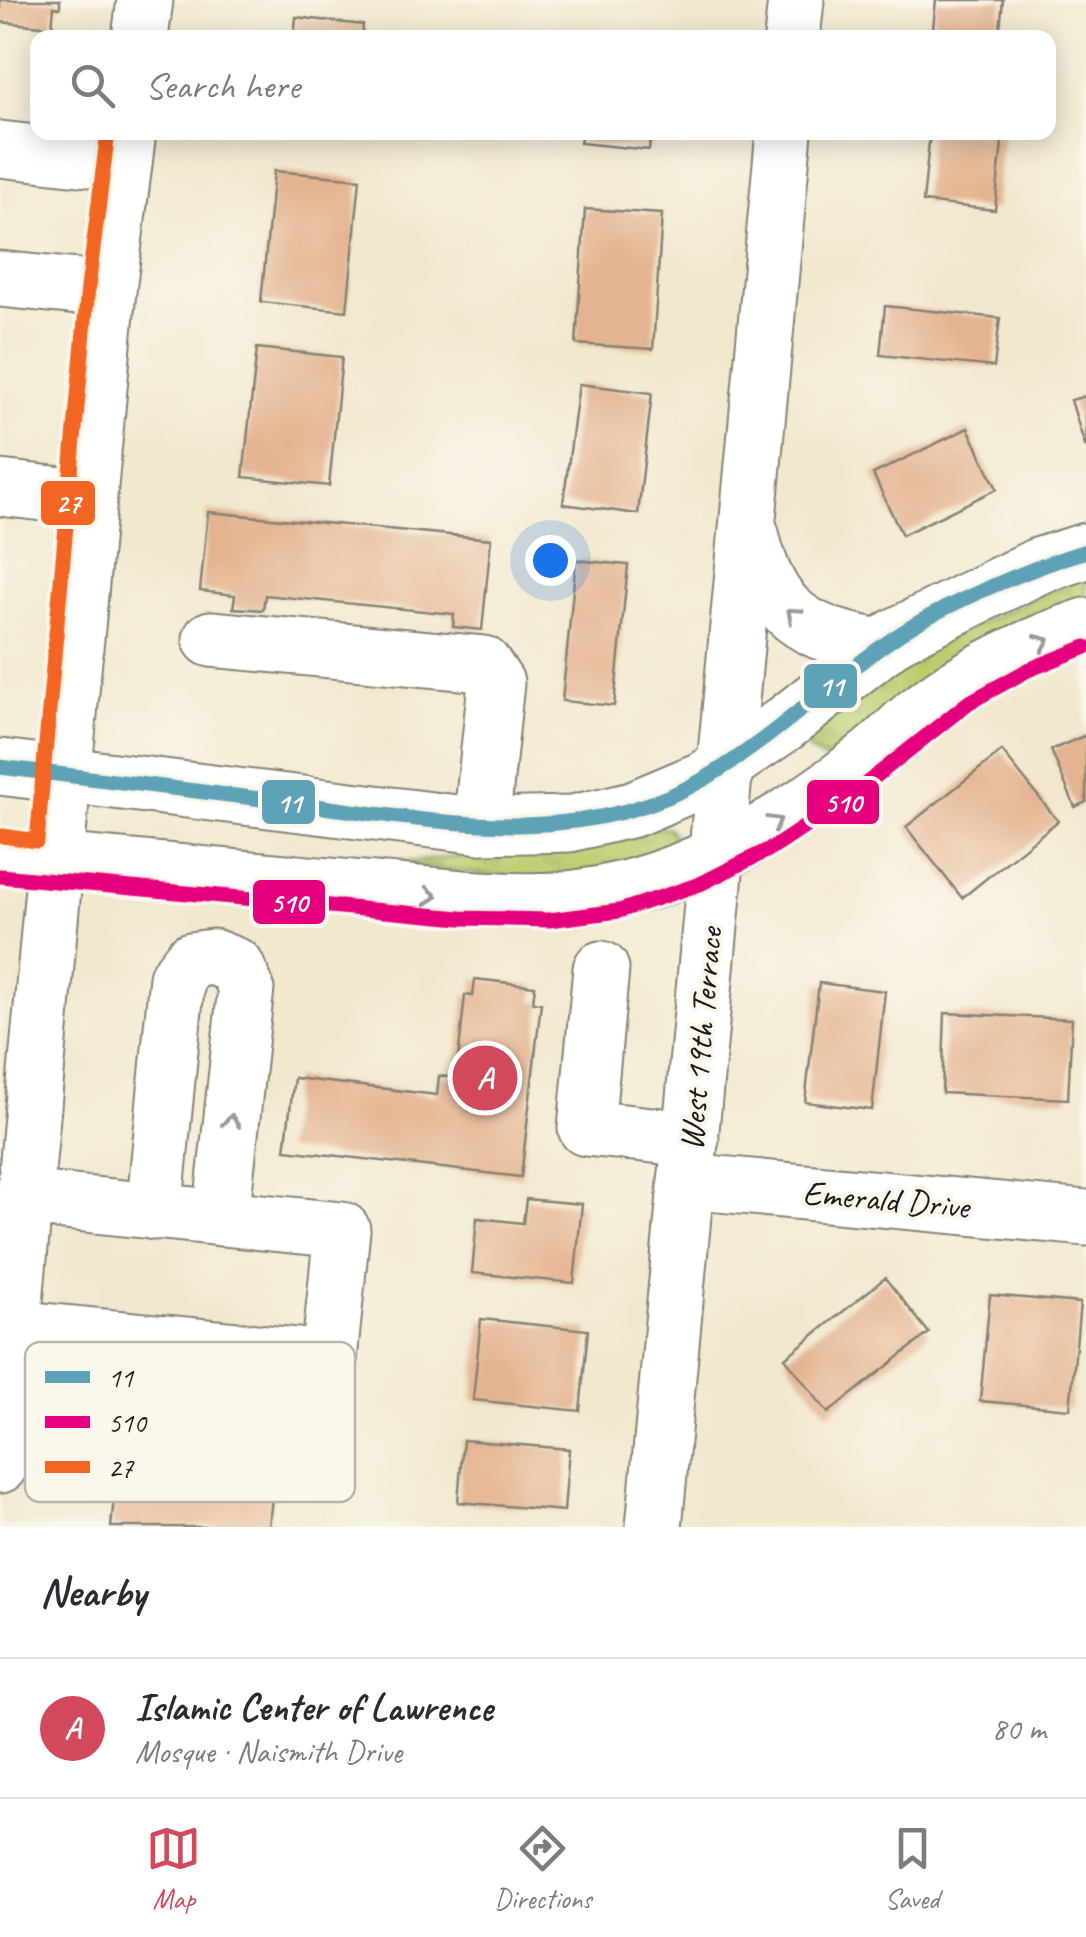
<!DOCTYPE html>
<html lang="en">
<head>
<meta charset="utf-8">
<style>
	:root { --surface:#fff; --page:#f2f2f3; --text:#2b2b33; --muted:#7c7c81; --line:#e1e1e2; --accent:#d1495b }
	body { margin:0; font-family:Caveat,sans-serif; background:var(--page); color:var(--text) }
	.you { position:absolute; left:550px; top:560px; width:35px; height:35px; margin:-25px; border:8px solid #fff; border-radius:50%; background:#1a73e8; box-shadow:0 0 0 15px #1a73e833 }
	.badge { display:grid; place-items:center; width:65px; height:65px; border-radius:50%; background:var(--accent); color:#fff; font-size:32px; font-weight:700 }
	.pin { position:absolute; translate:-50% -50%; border:5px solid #fff; box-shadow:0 2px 10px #0006 }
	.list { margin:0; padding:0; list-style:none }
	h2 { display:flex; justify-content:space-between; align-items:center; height:130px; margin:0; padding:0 40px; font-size:42px }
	h2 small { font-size:32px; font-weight:400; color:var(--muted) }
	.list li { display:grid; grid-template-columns:65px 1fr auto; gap:30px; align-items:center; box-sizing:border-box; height:140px; padding:0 40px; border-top:2px solid var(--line) }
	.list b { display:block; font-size:38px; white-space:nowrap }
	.list p { margin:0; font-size:32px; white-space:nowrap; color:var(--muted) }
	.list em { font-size:32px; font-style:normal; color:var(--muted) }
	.icon { flex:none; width:55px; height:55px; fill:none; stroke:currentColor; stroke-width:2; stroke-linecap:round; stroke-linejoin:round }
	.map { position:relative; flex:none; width:1086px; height:1527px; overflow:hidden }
	.search { position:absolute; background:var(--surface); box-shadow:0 5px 25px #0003; left:30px; right:30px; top:30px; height:110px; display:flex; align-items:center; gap:25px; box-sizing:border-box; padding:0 35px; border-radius:20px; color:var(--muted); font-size:38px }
	.sheet { height:270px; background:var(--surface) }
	nav { display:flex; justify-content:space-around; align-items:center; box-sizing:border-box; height:140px; border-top:2px solid var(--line); background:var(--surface); font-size:28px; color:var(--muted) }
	nav a { display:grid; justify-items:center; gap:5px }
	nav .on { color:var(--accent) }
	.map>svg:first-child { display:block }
	.grass { fill:url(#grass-tufts); stroke:#6d7445; stroke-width:2.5 }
	.building { fill:#e4b490 }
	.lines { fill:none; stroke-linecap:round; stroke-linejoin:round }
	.minor-casing { stroke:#868275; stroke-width:59 }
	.major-casing { stroke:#868275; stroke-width:59 }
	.minor { stroke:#fff; stroke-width:55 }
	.major { stroke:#fff; stroke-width:55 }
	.bus-1-casing { stroke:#fbf7ec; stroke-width:22 }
	.bus-2-casing { stroke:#fbf7ec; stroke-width:22 }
	.bus-3-casing { stroke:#fbf7ec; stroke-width:22 }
	.bus-1 { stroke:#5ea2b7; stroke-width:15 }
	.bus-2 { stroke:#e5007d; stroke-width:15 }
	.bus-3 { stroke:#f26522; stroke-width:15 }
	.oneway { stroke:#999 }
	.labels { text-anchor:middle; stroke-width:8; stroke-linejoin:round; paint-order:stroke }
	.street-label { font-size:35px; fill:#1c1c1c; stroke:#fbf7ec }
	.key { fill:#fbf7ec; stroke:#b8b5ae; stroke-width:2.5 }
	.key-label { font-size:28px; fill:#1c1c1c }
	.line-badge { stroke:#fbf7ec; stroke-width:4 }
	.badge-label { font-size:28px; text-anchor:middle; font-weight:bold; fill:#fff }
</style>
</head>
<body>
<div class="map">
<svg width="1086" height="1527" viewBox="0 0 1086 1527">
	<defs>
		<pattern id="grass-tufts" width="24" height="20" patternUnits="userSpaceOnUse" patternTransform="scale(2.5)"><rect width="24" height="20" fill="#becc6e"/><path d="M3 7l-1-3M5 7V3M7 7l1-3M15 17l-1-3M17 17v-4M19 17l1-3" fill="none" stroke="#a3af5f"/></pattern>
	</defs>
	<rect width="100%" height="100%" fill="#fbf7ec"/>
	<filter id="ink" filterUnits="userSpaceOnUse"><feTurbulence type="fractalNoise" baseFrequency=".01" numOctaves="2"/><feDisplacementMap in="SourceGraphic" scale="20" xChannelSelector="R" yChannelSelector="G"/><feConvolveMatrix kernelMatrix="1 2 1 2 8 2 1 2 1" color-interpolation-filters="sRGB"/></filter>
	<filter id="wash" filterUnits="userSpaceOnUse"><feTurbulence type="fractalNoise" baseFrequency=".0048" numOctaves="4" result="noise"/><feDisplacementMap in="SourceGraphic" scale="40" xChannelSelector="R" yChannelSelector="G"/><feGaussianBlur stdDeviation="2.25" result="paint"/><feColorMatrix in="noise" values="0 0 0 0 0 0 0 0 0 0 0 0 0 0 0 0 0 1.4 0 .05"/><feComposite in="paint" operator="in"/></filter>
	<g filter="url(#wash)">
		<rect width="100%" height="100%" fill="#f1e8ce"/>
		<g class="grass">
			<polygon points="1086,574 1086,608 824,759 808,749 810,737 897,661"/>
			<path d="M 657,827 L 669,828 C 676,839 677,846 668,856 L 542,881 L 389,864 L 583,844 Z"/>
		</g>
		<g id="blocks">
			<g class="building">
				<polygon points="0,0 60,0 60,8 54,7 52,27 0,22"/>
				<polygon points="936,0 1003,0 999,38 932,38"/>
				<polygon points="296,17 363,25 362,38 294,38"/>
				<polygon points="582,132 651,132 649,150 580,143"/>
				<polygon points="930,132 1003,132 995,210 923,202"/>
				<polygon points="274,171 360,179 347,311 261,302"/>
				<polygon points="585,209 662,214 653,349 576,344"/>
				<polygon points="885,306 1000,318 994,367 880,355"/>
				<polygon points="257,348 342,357 329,486 243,477"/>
				<polygon points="579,384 652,393 638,514 563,504"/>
				<polygon points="1086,396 1086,446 1085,446 1071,400"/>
				<polygon points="968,428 997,489 902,535 873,474"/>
				<polygon points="208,512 491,539 482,630 453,627 454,614 265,595 263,610 233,608 235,595 200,591"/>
				<polygon points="576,560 628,565 614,706 562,701"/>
				<polygon points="1086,735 1086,802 1075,807 1051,750"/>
				<polygon points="1002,751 1058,821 962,898 906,827"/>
				<polygon points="475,979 535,986 533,1002 541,1003 521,1177 285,1150 294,1078 437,1095 439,1076 456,1078 465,995 473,996"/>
				<polygon points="819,983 885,991 872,1110 805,1102"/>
				<polygon points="945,1013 1072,1019 1068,1099 942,1093"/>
				<polygon points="526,1199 582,1204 574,1283 472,1273 477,1218 523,1223"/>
				<polygon points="885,1278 929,1333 828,1413 785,1358"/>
				<polygon points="990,1295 1080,1303 1070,1409 980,1401"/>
				<polygon points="481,1319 588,1330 580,1411 473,1400"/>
				<polygon points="463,1440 569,1449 564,1511 458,1502"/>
				<polygon points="119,1450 169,1455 167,1477 210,1482 212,1460 275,1467 269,1527 111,1527"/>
			</g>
		</g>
	</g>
	<g filter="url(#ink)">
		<use href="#blocks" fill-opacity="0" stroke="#868275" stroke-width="2.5"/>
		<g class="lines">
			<g class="minor-casing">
				<g id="minor">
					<polyline points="792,38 796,0"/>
					<polyline points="0,149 124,163"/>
					<polyline points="0,279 108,290"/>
					<polyline points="0,488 88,498"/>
					<path d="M 751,534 C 769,614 804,635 882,647"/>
					<polyline points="211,639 483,664 496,683 481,826"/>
					<polyline points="0,767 481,826 569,824 633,809 704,779 783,725 896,636 1038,566 1086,551"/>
					<path d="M 0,856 L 462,898 C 500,900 538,903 576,898 C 683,885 784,825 867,759 C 885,745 901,728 918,714 C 968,674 1026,646 1086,626"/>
					<polyline points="601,969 586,1128 691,1139"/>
					<polyline points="686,1181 1086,1218"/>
					<polyline points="154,1212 177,978 191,960 213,957 236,966 246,988 221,1218"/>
					<polyline points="13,1328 329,1359 342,1230 24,1198"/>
					<polyline points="654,1527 784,132"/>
				</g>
			</g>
			<g class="major-casing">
				<g id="major">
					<polyline points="140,38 145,0"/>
					<polyline points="0,1465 108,290 128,132"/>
				</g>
			</g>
			<use href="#minor" class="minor"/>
			<use href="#major" class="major"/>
			<g class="bus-1-casing">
				<path id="bus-1" d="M 0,767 C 95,779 190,790 285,802 C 425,819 576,854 706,778 C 774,738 829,682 894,638 C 941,605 1031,568 1086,551"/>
			</g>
			<g class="bus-2-casing">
				<polyline id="bus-2" points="0,876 461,918 549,920 619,911 700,884 776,846 847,799 968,703 1028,670 1086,647"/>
			</g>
			<g class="bus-3-casing">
				<polyline id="bus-3" points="3,836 37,841 88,288 108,132"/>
			</g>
			<use href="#bus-1" class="bus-1"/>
			<use href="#bus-2" class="bus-2"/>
			<use href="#bus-3" class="bus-3"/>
		</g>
		<defs><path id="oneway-chevron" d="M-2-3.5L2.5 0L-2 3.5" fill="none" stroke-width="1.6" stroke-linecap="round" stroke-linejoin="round" transform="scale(2.5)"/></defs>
		<g class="oneway">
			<use href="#oneway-chevron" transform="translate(793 614) rotate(-138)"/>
			<use href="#oneway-chevron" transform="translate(1043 642) rotate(-23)"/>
			<use href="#oneway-chevron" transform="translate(775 822) rotate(-30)"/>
			<use href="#oneway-chevron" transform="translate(431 896) rotate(5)"/>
			<use href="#oneway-chevron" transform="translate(231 1121) rotate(-84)"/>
		</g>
	</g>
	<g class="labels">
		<g class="street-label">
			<text transform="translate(700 1039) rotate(-85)" y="12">West 19th Terrace</text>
			<text transform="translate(886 1199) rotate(5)" y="12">Emerald Drive</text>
		</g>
	</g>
	<rect x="25" y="1342" width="330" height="160" rx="15" class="key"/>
	<rect x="45" y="1371" width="45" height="12" fill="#5ea2b7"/>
	<rect x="45" y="1416" width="45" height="12" fill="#e5007d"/>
	<rect x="45" y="1461" width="45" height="12" fill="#f26522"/>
	<g class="key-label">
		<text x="108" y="1387">11</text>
		<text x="108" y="1432">510</text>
		<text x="108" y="1477">27</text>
	</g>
	<g class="line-badge">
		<rect x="39" y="479" width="58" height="48" rx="10" fill="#f26522"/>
		<rect x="802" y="662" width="57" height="48" rx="10" fill="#5ea2b7"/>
		<rect x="805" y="778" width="76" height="48" rx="10" fill="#e5007d"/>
		<rect x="260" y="778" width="57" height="48" rx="10" fill="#5ea2b7"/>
		<rect x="251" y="878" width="76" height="48" rx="10" fill="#e5007d"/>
	</g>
	<g class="badge-label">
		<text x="68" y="513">27</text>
		<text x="831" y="695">11</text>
		<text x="843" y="812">510</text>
		<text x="289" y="812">11</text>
		<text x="289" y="912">510</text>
	</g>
</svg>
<div class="you"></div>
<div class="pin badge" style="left:485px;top:1078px">A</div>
<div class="search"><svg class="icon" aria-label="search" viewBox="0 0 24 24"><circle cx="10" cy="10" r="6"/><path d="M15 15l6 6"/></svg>Search here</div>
</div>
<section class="sheet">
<h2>Nearby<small></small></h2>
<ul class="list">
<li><span class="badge">A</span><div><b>Islamic Center of Lawrence</b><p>Mosque · Naismith Drive</p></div><em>80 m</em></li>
</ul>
</section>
<nav>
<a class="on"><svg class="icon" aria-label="map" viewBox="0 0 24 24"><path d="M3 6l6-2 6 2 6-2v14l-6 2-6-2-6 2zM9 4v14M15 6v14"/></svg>Map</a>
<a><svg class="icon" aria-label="directions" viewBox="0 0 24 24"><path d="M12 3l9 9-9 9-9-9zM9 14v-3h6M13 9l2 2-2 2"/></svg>Directions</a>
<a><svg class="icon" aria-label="saved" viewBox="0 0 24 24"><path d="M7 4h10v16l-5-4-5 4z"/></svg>Saved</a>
</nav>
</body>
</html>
